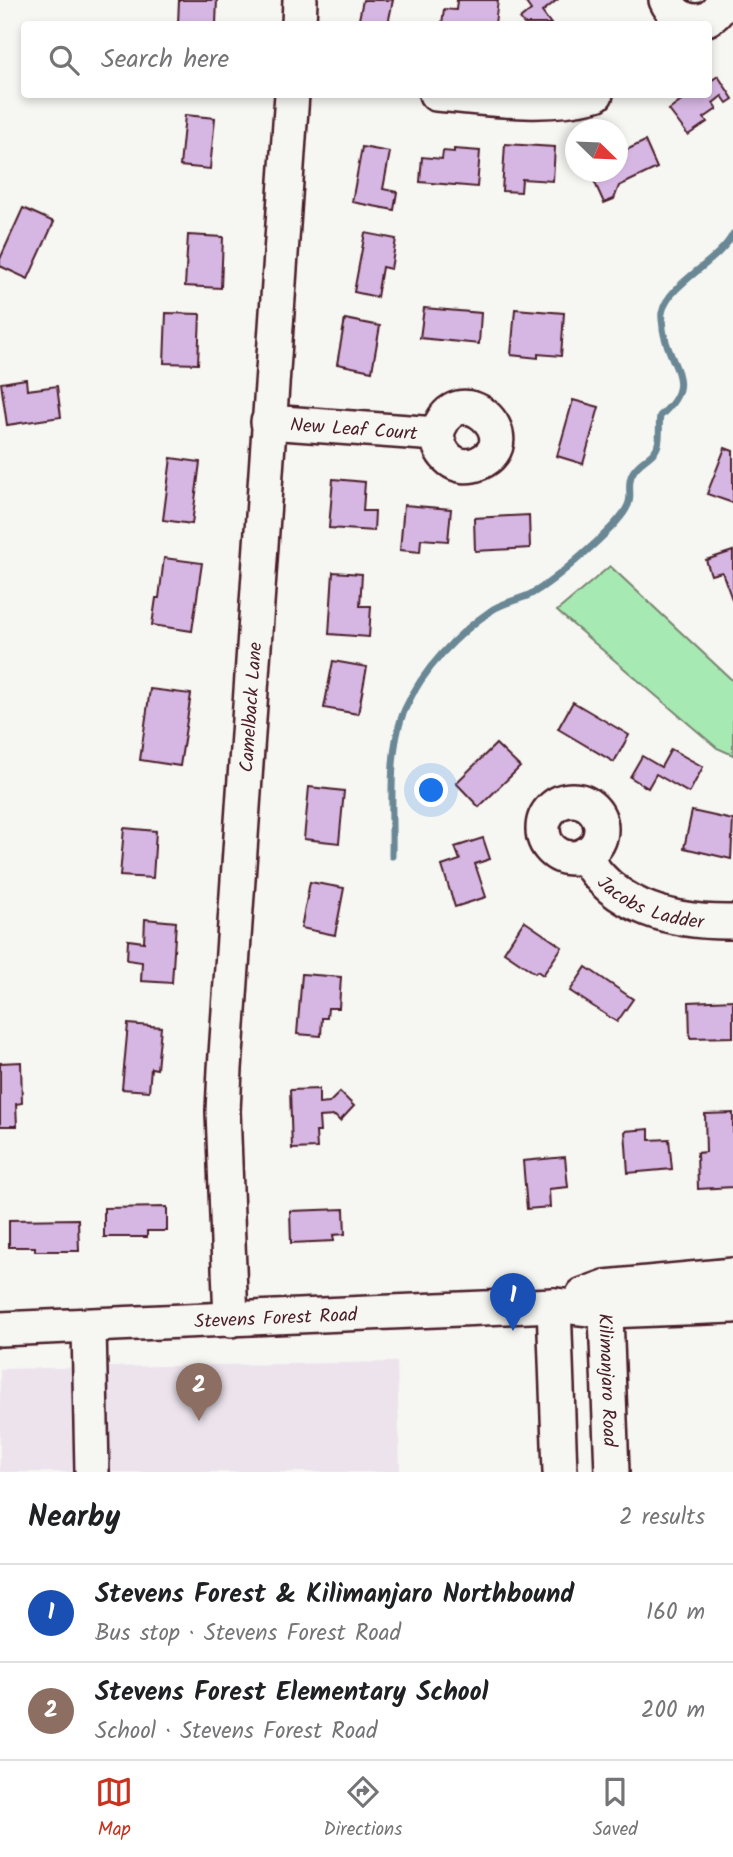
<!DOCTYPE html>
<html lang="en">
<head>
<meta charset="utf-8">
<style>
	:root { --surface:#fff; --page:#f2f2f2; --text:#202124; --muted:#757577; --line:#e0e0e0; --accent:#c8321e }
	body { margin:0; font-family:Kalam,sans-serif; background:var(--page); color:var(--text) }
	.compass { position:absolute; left:565px; top:119px; width:63px; height:63px; border-radius:50%; background:var(--surface); box-shadow:0 4px 10px #0003; rotate:113deg }
	.you { position:absolute; left:432px; top:791px; width:24px; height:24px; margin:-18px; border:5px solid #fff; border-radius:50%; background:#1a73e8; box-shadow:0 0 0 10px #1a73e833 }
	.badge { display:grid; place-items:center; width:46px; height:46px; border-radius:50%; background:var(--accent); color:#fff; font-size:23px; font-weight:700 }
	.pin { position:absolute; translate:-50% -58px; filter:drop-shadow(0 2px 4px #0008) }
	.pin::after { content:''; position:absolute; top:37px; width:24px; height:21px; background:inherit; clip-path:polygon(0 0,100% 0,50% 100%) }
	.list { margin:0; padding:0; list-style:none }
	h2 { display:flex; justify-content:space-between; align-items:center; height:91px; margin:0; padding:0 28px; font-size:30px }
	h2 small { font-size:23px; font-weight:400; color:var(--muted) }
	.list li { display:grid; grid-template-columns:46px 1fr auto; gap:21px; align-items:center; box-sizing:border-box; height:98px; padding:0 28px; border-top:2px solid var(--line) }
	.list b { display:block; font-size:26px; white-space:nowrap }
	.list p { margin:0; font-size:23px; white-space:nowrap; color:var(--muted) }
	.list em { font-size:23px; font-style:normal; color:var(--muted) }
	.icon { flex:none; width:38px; height:38px; fill:none; stroke:currentColor; stroke-width:2; stroke-linecap:round; stroke-linejoin:round }
	.map { position:relative; flex:none; width:733px; height:1472px; overflow:hidden }
	.search { position:absolute; background:var(--surface); box-shadow:0 4px 10px #0003; left:21px; right:21px; top:21px; height:77px; display:flex; align-items:center; gap:18px; box-sizing:border-box; padding:0 24px; border-radius:7px; color:var(--muted); font-size:26px }
	.sheet { height:287px; background:var(--surface) }
	nav { display:flex; justify-content:space-around; align-items:center; box-sizing:border-box; height:98px; border-top:2px solid var(--line); background:var(--surface); font-size:19px; color:var(--muted) }
	nav a { display:grid; justify-items:center; gap:4px }
	nav .on { color:var(--accent) }
	.map>svg:first-child { display:block }
	.built { fill:#ece3ed }
	.green { fill:#a7e9b3; stroke:#78846f; stroke-width:2 }
	.lines { fill:none; stroke-linecap:round; stroke-linejoin:round }
	.stream { stroke:#698794; stroke-width:7 }
	.building { fill:#d6b6e2; stroke:#4a1f2b; stroke-width:2 }
	.minor-casing { stroke:#4a1f2b; stroke-width:38 }
	.minor { stroke:#f6f6f2; stroke-width:33 }
	.labels { text-anchor:middle; stroke-width:6; stroke-linejoin:round; paint-order:stroke }
	.street-label { font-size:19px; fill:#4a1f2b; stroke:#f6f6f2 }
</style>
</head>
<body>
<div class="map">
<svg width="733" height="1472" viewBox="0 0 733 1472">
	<rect width="100%" height="100%" fill="#f6f6f2"/>
	<filter id="ink" filterUnits="userSpaceOnUse"><feTurbulence type="fractalNoise" baseFrequency=".0143" numOctaves="2"/><feDisplacementMap in="SourceGraphic" scale="14" xChannelSelector="R" yChannelSelector="G"/><feConvolveMatrix kernelMatrix="1 2 1 2 8 2 1 2 1" color-interpolation-filters="sRGB"/></filter>
	<g filter="url(#ink)">
		<polygon class="built" points="397,1362 400,1472 0,1472 0,1369"/>
		<polygon class="green" points="610,566 733,681 733,755 717,748 557,611"/>
		<g class="lines">
			<path class="stream" d="M 392,856 C 393,812 387,749 405,709 C 423,669 457,634 492,610 C 504,602 519,600 531,594 C 552,583 615,529 626,509 C 634,497 626,486 632,474 C 637,463 647,460 654,452 C 662,443 658,427 660,416 C 699,382 669,368 663,329 C 663,324 661,318 662,313 C 668,283 718,263 733,234"/>
		</g>
		<g class="building">
			<polygon points="179,0 217,0 216,24 178,24"/>
			<polygon points="363,0 393,0 388,24 358,24"/>
			<polygon points="457,0 498,0 495,24 442,24 444,9 456,10"/>
			<polygon points="524,0 557,0 542,12 551,24 524,24 520,19 531,10"/>
			<polygon points="718,76 733,99 727,103 722,96 713,103 717,109 704,118 707,122 688,135 669,110 691,94 708,94 708,83"/>
			<polygon points="185,115 215,118 210,169 180,166"/>
			<polygon points="645,141 657,168 619,186 614,199 604,203 590,172 618,172 618,154"/>
			<polygon points="505,144 555,147 553,181 522,179 521,192 502,191"/>
			<polygon points="362,147 390,152 383,189 397,192 394,210 352,202"/>
			<polygon points="454,149 480,151 477,187 420,182 422,157 442,159 443,151 454,152"/>
			<polygon points="23,208 54,222 28,279 0,266 0,259"/>
			<polygon points="365,233 396,239 391,269 382,267 377,297 354,292"/>
			<polygon points="188,235 223,237 221,288 185,286"/>
			<polygon points="424,308 481,313 479,344 420,338"/>
			<polygon points="515,309 564,313 561,356 538,354 538,358 511,355"/>
			<polygon points="166,313 200,314 198,364 164,363"/>
			<polygon points="345,319 380,326 372,371 337,364"/>
			<polygon points="26,379 27,390 57,386 61,417 7,425 1,383"/>
			<polygon points="573,400 599,407 583,464 557,456"/>
			<polygon points="725,448 733,451 733,503 707,494"/>
			<polygon points="171,458 200,462 192,524 163,520"/>
			<polygon points="333,479 365,482 363,511 375,511 374,531 329,528"/>
			<polygon points="404,505 451,509 448,541 421,539 420,552 400,550"/>
			<polygon points="529,515 530,548 475,551 474,518"/>
			<polygon points="733,551 733,602 722,572 711,575 706,560"/>
			<polygon points="164,558 202,563 192,631 152,625 156,598 159,598"/>
			<polygon points="333,572 362,574 360,606 371,606 369,637 329,634"/>
			<polygon points="333,661 367,667 358,714 324,708"/>
			<polygon points="150,689 191,694 180,766 140,760"/>
			<polygon points="573,702 629,735 614,762 558,729"/>
			<polygon points="496,744 520,767 479,807 456,783"/>
			<polygon points="671,749 703,767 689,793 656,774 648,788 630,777 642,756 661,767"/>
			<polygon points="309,787 344,791 339,843 304,839"/>
			<polygon points="692,811 733,820 731,859 684,848"/>
			<polygon points="124,828 156,831 153,878 120,876"/>
			<polygon points="483,838 490,859 475,864 486,897 455,907 442,866 460,860 455,847"/>
			<polygon points="310,882 344,888 335,935 301,928"/>
			<polygon points="145,919 176,922 172,983 141,981 142,962 127,960 128,940 144,942"/>
			<polygon points="524,921 562,947 543,975 537,971 535,973 504,952"/>
			<polygon points="586,967 633,999 617,1022 570,991"/>
			<polygon points="302,974 341,977 339,1008 328,1008 327,1018 322,1018 321,1036 297,1034"/>
			<polygon points="733,1000 733,1037 690,1038 689,1002"/>
			<polygon points="128,1024 161,1027 157,1069 151,1068 149,1091 122,1089"/>
			<polygon points="21,1062 22,1103 16,1104 17,1126 0,1126 0,1063"/>
			<polygon points="319,1089 319,1104 329,1103 340,1092 354,1106 340,1121 335,1116 319,1117 320,1132 316,1132 317,1148 292,1149 290,1090"/>
			<polygon points="733,1113 733,1187 698,1189 697,1153 706,1152 705,1114"/>
			<polygon points="649,1129 649,1140 669,1139 672,1169 628,1173 625,1131"/>
			<polygon points="565,1157 568,1187 549,1189 550,1207 527,1209 523,1161"/>
			<polygon points="167,1207 167,1231 147,1231 147,1237 104,1237 104,1208"/>
			<polygon points="344,1209 345,1234 333,1235 334,1241 291,1243 290,1211"/>
			<polygon points="78,1219 79,1251 35,1251 35,1247 9,1247 9,1220"/>
		</g>
		<g class="lines">
			<g class="minor-casing">
				<g id="minor">
					<path d="M 666,0 C 677,26 713,30 723,0"/>
					<polyline points="299,24 300,0"/>
					<path d="M 436,94 C 488,98 544,108 596,94"/>
					<path id="s1" d="M 268,422 L 437,434 C 457,369 530,440 479,463 C 456,473 439,455 437,434"/>
					<circle cx="572" cy="829" r="29"/>
					<path id="s2" d="M 584,855 C 614,909 675,923 733,922"/>
					<path id="s3" d="M 605,1289 L 612,1472"/>
					<polyline points="583,1295 605,1287 733,1275"/>
					<polyline points="554,1305 560,1472"/>
					<path id="s4" d="M 231,1320 L 223,1111 L 225,1069 L 292,94"/>
					<polyline points="89,1327 92,1472"/>
					<path id="s5" d="M 0,1329 L 554,1305 L 608,1311 L 733,1306"/>
				</g>
			</g>
			<use href="#minor" class="minor"/>
		</g>
	</g>
	<g class="labels">
		<g class="street-label">
			<text dy="7" stroke="none"><textPath href="#s1" startOffset="86">New Leaf Court</textPath></text>
			<text dy="7" stroke="none"><textPath href="#s4" startOffset="614">Camelback Lane</textPath></text>
			<text dy="7" stroke="none"><textPath href="#s2" startOffset="86">Jacobs Ladder</textPath></text>
			<text dy="7" stroke="none"><textPath href="#s5" startOffset="276">Stevens Forest Road</textPath></text>
			<text dy="7" stroke="none"><textPath href="#s3" startOffset="91">Kilimanjaro Road</textPath></text>
		</g>
	</g>
</svg>
<svg class="compass" viewBox="-18 -18 36 36"><path d="M0-13l5 13h-10z" fill="#e53935"/><path d="M0 13l5-13h-10z" fill="#757577"/></svg>
<div class="you"></div>
<div class="pin badge" style="left:513px;top:1331px;background:#1a4fb4">1</div>
<div class="pin badge" style="left:199px;top:1421px;background:#8d6e63">2</div>
<div class="search"><svg class="icon" aria-label="search" viewBox="0 0 24 24"><circle cx="10" cy="10" r="6"/><path d="M15 15l6 6"/></svg>Search here</div>
</div>
<section class="sheet">
<h2>Nearby<small>2 results</small></h2>
<ul class="list">
<li><span class="badge" style="background:#1a4fb4">1</span><div><b>Stevens Forest &amp; Kilimanjaro Northbound</b><p>Bus stop · Stevens Forest Road</p></div><em>160 m</em></li>
<li><span class="badge" style="background:#8d6e63">2</span><div><b>Stevens Forest Elementary School</b><p>School · Stevens Forest Road</p></div><em>200 m</em></li>
</ul>
</section>
<nav>
<a class="on"><svg class="icon" aria-label="map" viewBox="0 0 24 24"><path d="M3 6l6-2 6 2 6-2v14l-6 2-6-2-6 2zM9 4v14M15 6v14"/></svg>Map</a>
<a><svg class="icon" aria-label="directions" viewBox="0 0 24 24"><path d="M12 3l9 9-9 9-9-9zM9 14v-3h6M13 9l2 2-2 2"/></svg>Directions</a>
<a><svg class="icon" aria-label="saved" viewBox="0 0 24 24"><path d="M7 4h10v16l-5-4-5 4z"/></svg>Saved</a>
</nav>
</body>
</html>
